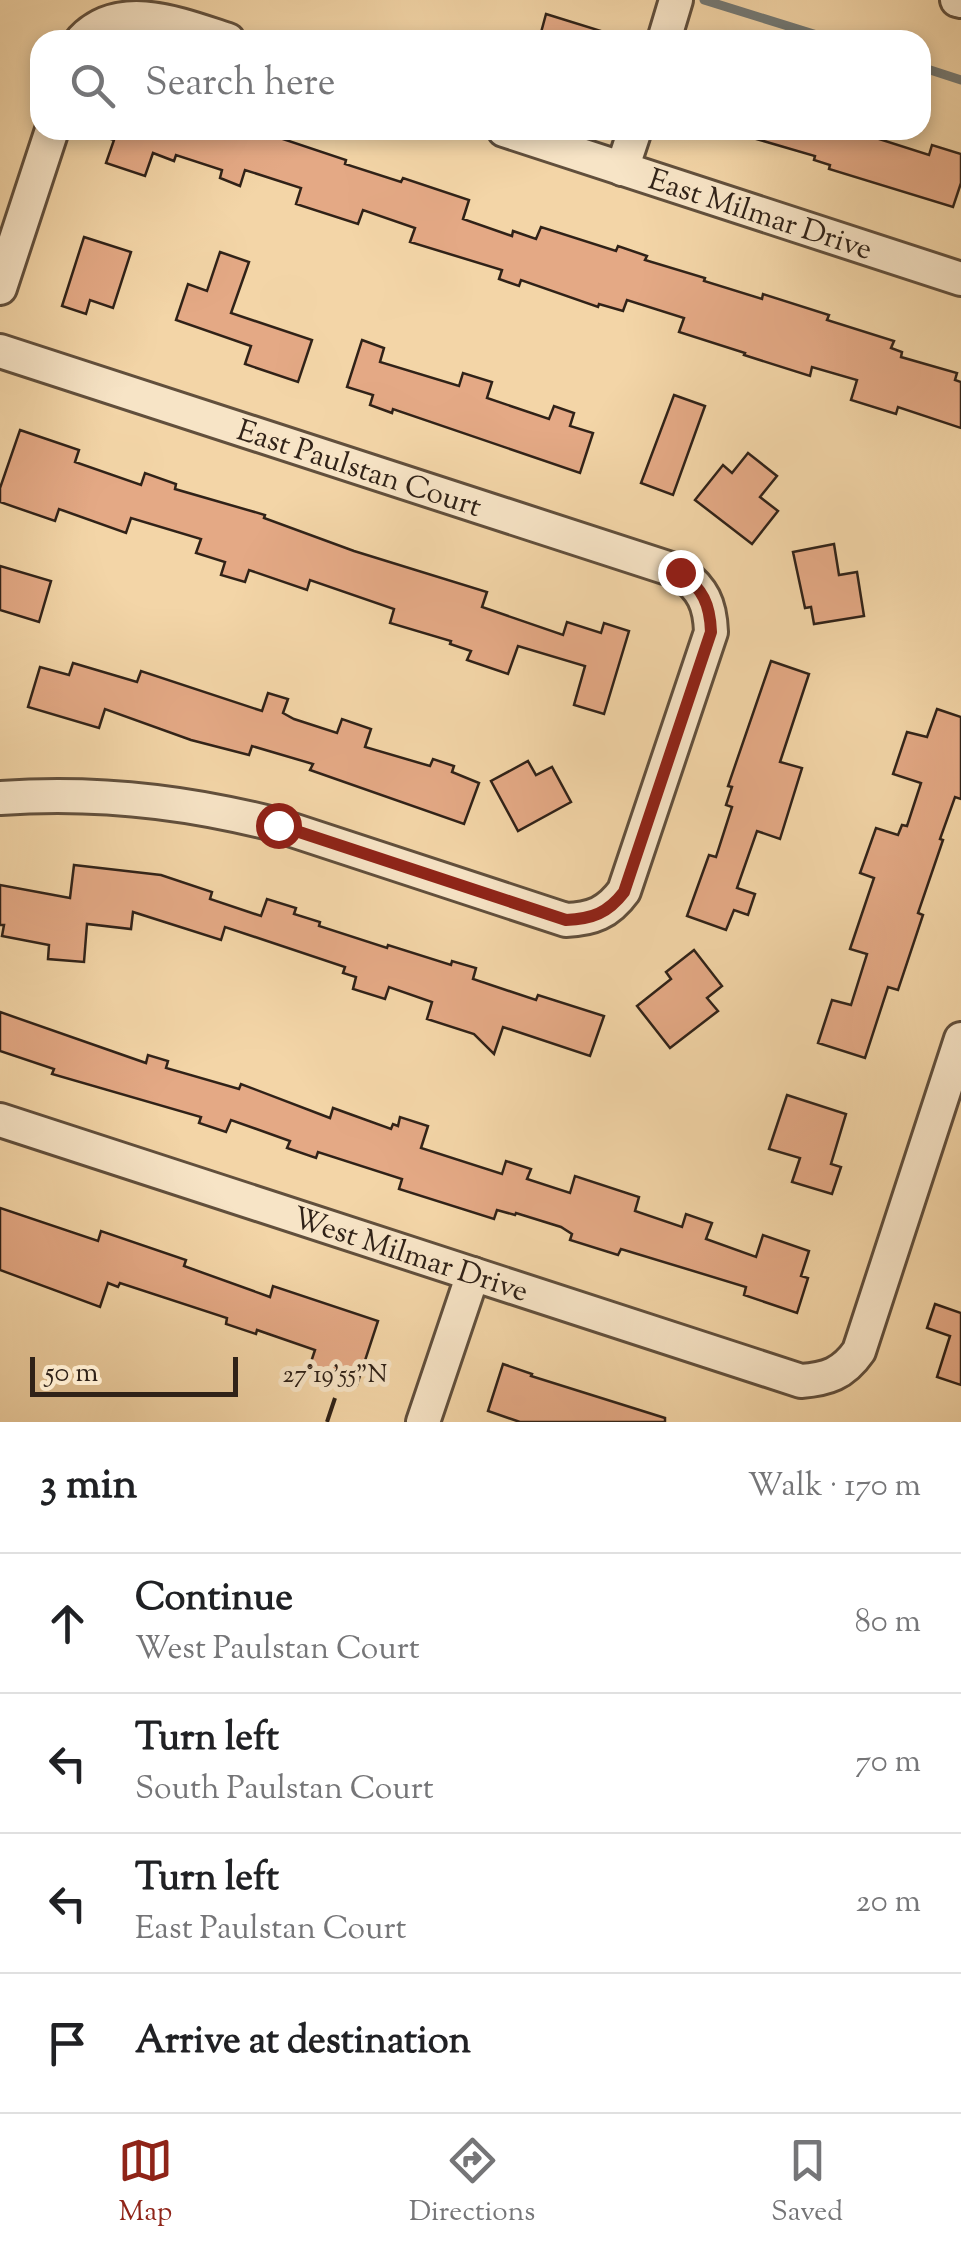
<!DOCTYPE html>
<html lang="en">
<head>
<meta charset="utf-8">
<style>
	:root { --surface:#fff; --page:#f2f2f2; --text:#202124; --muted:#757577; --line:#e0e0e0; --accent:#8f2418 }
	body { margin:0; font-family:"Sorts Mill Goudy",serif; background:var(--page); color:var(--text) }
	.scale { position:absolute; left:30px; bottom:25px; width:208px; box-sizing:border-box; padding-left:10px; border:5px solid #302218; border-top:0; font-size:28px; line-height:35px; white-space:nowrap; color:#302218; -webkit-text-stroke:8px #f7e4c6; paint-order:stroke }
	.stop { position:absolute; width:30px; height:30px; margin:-22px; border:8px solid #8f2418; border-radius:50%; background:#fff }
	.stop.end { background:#8f2418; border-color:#fff; box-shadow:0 2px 10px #0008 }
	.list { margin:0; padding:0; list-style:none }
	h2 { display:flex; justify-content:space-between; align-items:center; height:130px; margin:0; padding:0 40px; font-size:42px }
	h2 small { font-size:32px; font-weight:400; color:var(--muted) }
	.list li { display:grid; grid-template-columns:65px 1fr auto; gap:30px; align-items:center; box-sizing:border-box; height:140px; padding:0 40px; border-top:2px solid var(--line) }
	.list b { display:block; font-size:38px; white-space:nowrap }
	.list p { margin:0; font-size:32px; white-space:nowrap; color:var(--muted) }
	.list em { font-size:32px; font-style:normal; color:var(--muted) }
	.icon { flex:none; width:55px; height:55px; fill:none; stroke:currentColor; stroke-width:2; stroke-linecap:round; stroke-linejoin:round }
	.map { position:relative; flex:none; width:961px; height:1422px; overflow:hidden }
	.search { position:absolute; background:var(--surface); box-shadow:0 5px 15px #0003; left:30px; right:30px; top:30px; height:110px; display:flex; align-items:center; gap:25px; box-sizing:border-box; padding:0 35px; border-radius:30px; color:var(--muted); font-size:38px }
	.sheet { height:690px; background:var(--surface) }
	nav { display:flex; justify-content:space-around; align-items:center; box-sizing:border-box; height:140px; border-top:2px solid var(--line); background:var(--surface); font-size:28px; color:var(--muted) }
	nav a { display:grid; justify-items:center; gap:5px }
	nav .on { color:var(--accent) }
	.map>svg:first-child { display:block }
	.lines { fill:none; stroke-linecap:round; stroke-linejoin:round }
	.stream { stroke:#747a76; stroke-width:9 }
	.building { fill:#e4a985; stroke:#302218; stroke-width:2.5 }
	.minor-casing { stroke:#614f3c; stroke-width:38 }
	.minor { stroke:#f7e4c6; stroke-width:32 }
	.route { stroke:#8f2418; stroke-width:12 }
	.ticks { fill:none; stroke:#302218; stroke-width:4 }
	.labels { text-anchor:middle; stroke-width:10; stroke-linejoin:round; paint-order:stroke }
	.street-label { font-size:30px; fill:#302218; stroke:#f7e4c6 }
	.ticks-label { font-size:25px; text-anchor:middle; fill:#302218; stroke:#f7e4c6; stroke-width:10; stroke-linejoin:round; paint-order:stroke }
</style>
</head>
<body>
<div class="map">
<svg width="961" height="1422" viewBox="0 0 961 1422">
	<rect width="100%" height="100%" fill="#f3d5a7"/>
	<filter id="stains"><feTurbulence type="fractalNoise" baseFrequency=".002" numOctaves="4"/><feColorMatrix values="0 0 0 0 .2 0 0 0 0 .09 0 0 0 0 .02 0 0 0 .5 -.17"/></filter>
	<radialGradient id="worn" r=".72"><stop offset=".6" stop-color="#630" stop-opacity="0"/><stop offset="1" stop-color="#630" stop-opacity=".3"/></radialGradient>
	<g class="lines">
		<g class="stream">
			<polyline points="704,0 833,40"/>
			<polyline points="921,67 961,80"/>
		</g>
	</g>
	<g class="building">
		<polygon points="546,14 614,35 613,40 539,40"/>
		<polygon points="96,130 256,130 346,160 345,164 401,182 403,178 469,200 463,219 512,236 513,231 536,239 541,227 616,251 618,246 647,256 645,260 705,278 704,281 762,299 763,294 829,315 827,320 894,341 891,348 902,352 901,357 957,373 955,380 961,382 961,428 898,407 896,414 851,400 857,380 812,367 810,376 744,355 745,353 679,332 684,318 627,300 623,311 599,304 598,307 521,280 519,286 499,279 502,270 410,242 415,228 363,210 358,224 296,204 301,188 245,170 240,186 220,178 222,170 176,155 174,161 153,153 145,176 106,163 114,140 96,134"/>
		<polygon points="747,130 851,130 929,155 932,145 961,154 961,183 953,207 829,169 830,165 814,160 815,156 746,136"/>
		<polygon points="84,237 131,252 113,308 90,300 86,314 62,306"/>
		<polygon points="220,252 249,262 231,313 312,340 298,382 245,364 251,346 176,320 188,284 207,291"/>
		<polygon points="362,340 384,348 380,362 459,386 463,373 492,382 487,398 549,419 554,406 574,413 570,426 593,433 580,473 393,409 392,413 370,405 373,395 347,387"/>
		<polygon points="674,395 705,406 673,495 641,483"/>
		<polygon points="20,430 79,450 75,462 141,485 145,473 176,484 175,489 265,515 264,518 354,551 487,592 482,607 563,635 567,622 601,633 604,623 629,631 604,714 574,705 585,666 518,646 508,674 467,660 471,651 450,644 451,641 390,623 394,609 310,580 307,590 249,570 245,582 221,575 225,562 196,553 201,539 131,518 126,533 59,509 55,521 0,502 0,488"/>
		<polygon points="748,453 777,476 760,497 778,511 752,544 695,500 723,465 732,473"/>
		<polygon points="834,544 839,575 857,572 864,616 814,624 811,607 805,608 793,552"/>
		<polygon points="0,566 51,581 39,622 0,610"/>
		<polygon points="771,661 809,674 780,762 802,768 780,839 757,831 737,888 755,894 748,915 734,910 726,930 687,916 709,855 716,857 732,807 726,805 732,787 728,786"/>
		<polygon points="73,663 137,682 141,671 262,711 268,693 288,699 283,713 294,719 337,733 342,719 371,729 365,747 430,766 433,759 454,766 452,772 479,783 464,824 310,770 313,764 252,746 249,755 191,740 105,709 99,728 28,707 40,667 69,675"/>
		<polygon points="937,709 961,717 961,799 955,797 940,839 943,840 918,913 923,915 898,990 888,987 865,1058 818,1043 832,1000 851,1005 867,954 850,949 874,878 860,873 876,828 898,835 902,825 907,826 921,783 893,774 907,732 927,737"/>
		<polygon points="528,761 536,775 552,767 571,802 518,831 491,781"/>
		<polygon points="74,865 161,875 212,892 210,899 261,916 267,899 296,908 294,914 320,922 319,926 387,948 388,945 451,965 452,961 476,968 473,979 536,1000 538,995 604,1016 590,1056 503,1027 494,1054 474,1034 427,1019 432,1002 389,987 385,999 353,989 356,977 343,973 345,967 225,927 221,940 133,912 131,929 87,924 84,962 48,959 49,945 2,936 4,925 0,925 0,885 70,898"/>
		<polygon points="694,950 722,986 707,998 718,1011 670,1048 637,1006 671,979 666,972"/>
		<polygon points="0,1012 146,1063 148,1055 168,1061 166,1068 239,1089 241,1084 330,1118 333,1108 391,1129 393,1124 398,1126 400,1117 428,1126 421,1148 502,1174 506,1161 531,1169 527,1179 570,1193 575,1176 639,1197 635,1211 682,1227 686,1214 712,1223 706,1239 756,1257 763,1235 809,1251 801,1276 808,1278 797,1313 744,1295 746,1287 621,1249 618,1255 570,1240 572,1234 561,1227 516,1213 515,1215 497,1210 494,1219 399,1189 402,1179 318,1152 316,1158 287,1148 290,1141 231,1120 226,1132 199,1123 201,1117 52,1074 54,1069 0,1051"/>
		<polygon points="787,1095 846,1114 831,1164 841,1167 832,1194 792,1182 800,1158 769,1149"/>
		<polygon points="0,1208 98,1241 101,1231 186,1260 184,1266 270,1297 273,1286 378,1321 357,1385 309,1368 315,1350 257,1330 256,1334 226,1324 227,1318 120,1283 118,1287 108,1283 100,1307 0,1270"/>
		<polygon points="935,1304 961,1313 961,1385 937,1377 950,1336 927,1328"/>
		<polygon points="503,1364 532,1374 531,1376 665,1418 665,1422 520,1422 488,1411"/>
	</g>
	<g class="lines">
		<g class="minor-casing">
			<g id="minor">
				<polyline points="957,0 961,1"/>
				<path d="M 82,40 C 120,0 179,24 228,40"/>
				<polyline points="664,40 676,0"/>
				<path id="s1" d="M 504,130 L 961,279"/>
				<polyline points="622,169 635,130"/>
				<polyline points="0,288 52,130"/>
				<path id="s2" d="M 0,351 L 680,572 C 703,589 710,604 711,632 L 624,891 C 608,913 592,919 566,920 L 277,825 C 185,801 95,791 0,798"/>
				<path id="s3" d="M 0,1120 L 801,1381 C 827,1379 843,1374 859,1351 L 961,1039"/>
				<polyline points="423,1422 473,1274"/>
			</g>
		</g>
		<use href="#minor" class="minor"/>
	</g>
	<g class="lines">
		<path class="route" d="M 278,825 L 566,920 C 592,919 608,913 624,892 L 711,632 C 710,604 703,589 680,572"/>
	</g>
	<path class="ticks" d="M 327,1422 L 335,1398"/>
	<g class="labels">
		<g class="street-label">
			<text dy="10" stroke="none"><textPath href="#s1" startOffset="270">East Milmar Drive</textPath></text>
			<text dy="10" stroke="none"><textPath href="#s2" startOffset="378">East Paulstan Court</textPath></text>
			<text dy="10" stroke="none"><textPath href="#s3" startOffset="432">West Milmar Drive</textPath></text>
		</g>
	</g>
	<g class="ticks-label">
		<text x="335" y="1382">27°19'55"N</text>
	</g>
	<rect width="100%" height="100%" filter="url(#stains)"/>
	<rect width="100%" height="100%" fill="url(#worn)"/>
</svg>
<div class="scale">50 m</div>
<div class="stop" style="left:278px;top:825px"></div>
<div class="stop end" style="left:680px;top:572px"></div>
<div class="search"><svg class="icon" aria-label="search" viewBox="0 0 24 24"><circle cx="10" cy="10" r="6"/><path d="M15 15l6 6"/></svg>Search here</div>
</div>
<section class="sheet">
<h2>3 min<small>Walk · 170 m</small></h2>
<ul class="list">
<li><svg class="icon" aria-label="ahead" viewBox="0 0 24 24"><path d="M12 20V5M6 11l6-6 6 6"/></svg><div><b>Continue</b><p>West Paulstan Court</p></div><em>80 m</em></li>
<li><svg class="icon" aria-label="left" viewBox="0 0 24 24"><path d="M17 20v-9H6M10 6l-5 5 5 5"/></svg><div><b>Turn left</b><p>South Paulstan Court</p></div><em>70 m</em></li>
<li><svg class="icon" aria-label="left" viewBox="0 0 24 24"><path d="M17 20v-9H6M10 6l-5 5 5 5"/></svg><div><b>Turn left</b><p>East Paulstan Court</p></div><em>20 m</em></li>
<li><svg class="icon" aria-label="arrive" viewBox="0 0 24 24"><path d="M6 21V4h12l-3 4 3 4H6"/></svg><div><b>Arrive at destination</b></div></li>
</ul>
</section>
<nav>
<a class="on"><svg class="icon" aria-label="map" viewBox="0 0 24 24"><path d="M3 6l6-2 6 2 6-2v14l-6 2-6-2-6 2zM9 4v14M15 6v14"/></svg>Map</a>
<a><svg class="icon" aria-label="directions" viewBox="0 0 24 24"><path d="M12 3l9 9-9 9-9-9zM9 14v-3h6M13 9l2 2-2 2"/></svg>Directions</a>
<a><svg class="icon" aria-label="saved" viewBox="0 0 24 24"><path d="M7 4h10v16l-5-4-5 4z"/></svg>Saved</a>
</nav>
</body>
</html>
